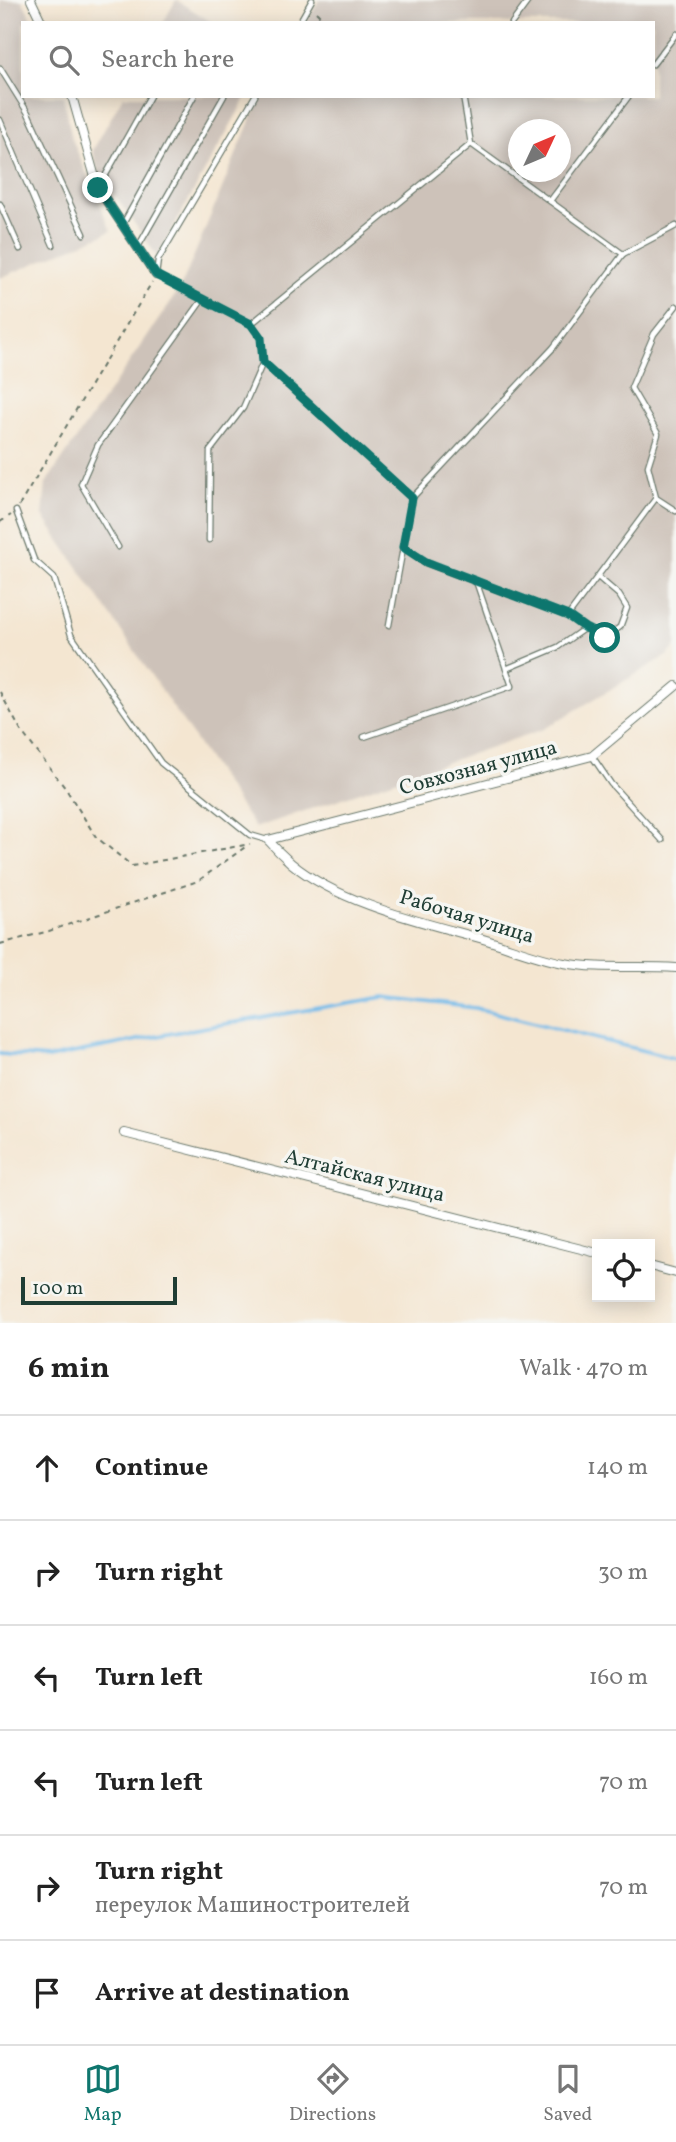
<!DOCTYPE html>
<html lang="en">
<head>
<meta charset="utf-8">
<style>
	:root { --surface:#fff; --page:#f6f6f6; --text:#222; --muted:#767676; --line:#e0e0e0; --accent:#0f766e }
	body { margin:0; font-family:Vollkorn,serif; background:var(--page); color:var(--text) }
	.controls { position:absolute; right:21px; bottom:21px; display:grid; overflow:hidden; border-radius:0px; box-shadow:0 4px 18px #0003 }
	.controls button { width:63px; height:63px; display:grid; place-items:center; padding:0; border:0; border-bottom:2px solid var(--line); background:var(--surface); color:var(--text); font:35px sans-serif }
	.compass { position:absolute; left:508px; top:119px; width:63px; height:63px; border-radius:50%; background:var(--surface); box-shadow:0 4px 18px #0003; rotate:46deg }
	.scale { position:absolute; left:21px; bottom:18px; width:156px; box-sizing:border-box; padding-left:7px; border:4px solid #1f3d34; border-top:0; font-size:19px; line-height:24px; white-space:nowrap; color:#1f3d34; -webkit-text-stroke:5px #f6f6f2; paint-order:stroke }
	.stop { position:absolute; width:21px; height:21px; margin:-16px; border:5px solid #0f766e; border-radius:50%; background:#fff }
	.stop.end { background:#0f766e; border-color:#fff; box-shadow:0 2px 7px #0008 }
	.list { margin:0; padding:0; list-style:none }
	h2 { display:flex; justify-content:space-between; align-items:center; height:91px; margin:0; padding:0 28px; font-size:30px }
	h2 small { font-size:23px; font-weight:400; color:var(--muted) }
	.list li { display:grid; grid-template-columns:46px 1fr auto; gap:21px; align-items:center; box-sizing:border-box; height:105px; padding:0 28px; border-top:2px solid var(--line) }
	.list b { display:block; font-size:26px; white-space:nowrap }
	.list p { margin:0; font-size:23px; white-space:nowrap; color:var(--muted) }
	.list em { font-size:23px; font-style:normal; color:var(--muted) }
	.icon { flex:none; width:38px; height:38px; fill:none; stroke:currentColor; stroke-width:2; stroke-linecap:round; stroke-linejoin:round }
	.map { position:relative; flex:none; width:676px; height:1323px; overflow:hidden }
	.search { position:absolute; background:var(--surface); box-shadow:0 4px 18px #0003; left:21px; right:21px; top:21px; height:77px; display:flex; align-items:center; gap:18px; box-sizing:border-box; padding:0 24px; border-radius:0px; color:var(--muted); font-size:26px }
	.sheet { height:721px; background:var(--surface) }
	nav { display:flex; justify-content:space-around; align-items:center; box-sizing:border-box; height:98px; border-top:2px solid var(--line); background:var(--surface); font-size:19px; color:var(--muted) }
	nav a { display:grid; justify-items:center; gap:4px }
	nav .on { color:var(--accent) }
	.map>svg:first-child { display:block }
	.industrial { fill:#cdc2b9; fill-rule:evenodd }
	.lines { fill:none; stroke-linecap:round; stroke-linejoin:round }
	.stream { stroke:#72bbea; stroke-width:3.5 }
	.service-casing { stroke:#6a786b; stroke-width:7 }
	.minor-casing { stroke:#6a786b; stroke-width:10 }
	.path { stroke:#6a786b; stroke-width:2; stroke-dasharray:5 5; stroke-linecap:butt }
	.service { stroke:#fff; stroke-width:4.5 }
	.minor { stroke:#fff; stroke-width:8 }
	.route { stroke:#0f766e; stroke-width:9 }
	.labels { text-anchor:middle; stroke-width:7; stroke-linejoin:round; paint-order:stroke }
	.street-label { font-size:21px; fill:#1f3d34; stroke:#f6f6f2 }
</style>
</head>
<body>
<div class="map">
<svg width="676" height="1323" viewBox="0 0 676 1323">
	<rect width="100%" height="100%" fill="#f6f6f2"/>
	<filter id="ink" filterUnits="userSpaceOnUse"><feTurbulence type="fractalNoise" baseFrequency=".0143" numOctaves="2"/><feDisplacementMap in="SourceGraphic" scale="14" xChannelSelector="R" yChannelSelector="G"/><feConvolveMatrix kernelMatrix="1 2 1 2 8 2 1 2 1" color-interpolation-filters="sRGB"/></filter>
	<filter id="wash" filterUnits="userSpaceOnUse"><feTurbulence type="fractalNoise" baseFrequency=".00686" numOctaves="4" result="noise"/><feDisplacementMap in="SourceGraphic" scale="28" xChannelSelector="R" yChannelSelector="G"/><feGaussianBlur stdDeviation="1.57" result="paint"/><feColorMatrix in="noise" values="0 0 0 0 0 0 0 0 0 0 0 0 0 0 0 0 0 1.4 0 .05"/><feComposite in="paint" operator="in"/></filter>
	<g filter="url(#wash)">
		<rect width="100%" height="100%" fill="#f4e6d1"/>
		<g class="industrial">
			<polygon points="0,0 22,0 34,23 23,23 23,96 63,96 72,139 111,231 0,278"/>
			<polygon points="176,0 213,23 163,23"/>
			<path d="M 319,0 L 676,0 L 676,646 L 668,655 L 544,729 L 255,828 L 43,516 L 46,483 L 181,287 L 252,116 L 263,96 L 653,96 L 653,23 L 306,23 ZM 518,130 L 560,130 L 560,172 L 518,172 Z"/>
			<polygon points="123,96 247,96 157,256 97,169 93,150"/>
		</g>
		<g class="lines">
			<polyline class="stream" points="0,1054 48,1058 178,1032 384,997 476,1008 676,1059"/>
		</g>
	</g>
	<g filter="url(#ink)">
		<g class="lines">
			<g class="service-casing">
				<g id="service">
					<polyline points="299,23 312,0"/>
					<polyline points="512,23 529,0"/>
					<polyline points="653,64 676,34"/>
					<polyline points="0,68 28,113 84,234"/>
					<polyline points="255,96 158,260 156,275 251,324 471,144 623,254 676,226"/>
					<polyline points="463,96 471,144"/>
					<polyline points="0,120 53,245"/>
					<polyline points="99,187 150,96"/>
					<polyline points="550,201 629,96"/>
					<polyline points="0,204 20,249"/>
					<polyline points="123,224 194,96"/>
					<polyline points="138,247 224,96"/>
					<polyline points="676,306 654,334 631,388 658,434 648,466 656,498 676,511"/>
					<polyline points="263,362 412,498"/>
					<polyline points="16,511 34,560 54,578 71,635 161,763 250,835 267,840"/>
					<polyline points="209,540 210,451 243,408 263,362 261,338 251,324"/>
					<polyline points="118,547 81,484 98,445 203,299"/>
					<polyline points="403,547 426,563 568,616 656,498"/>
					<polyline points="568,616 585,628 605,638 620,627 627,608 619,595 598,577"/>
					<polyline points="389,625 412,498 553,348 623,254"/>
					<polyline points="506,669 558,647 585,628"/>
					<polyline points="364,737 512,686 476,581"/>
					<polyline points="592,756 611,784 662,840"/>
				</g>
			</g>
			<g class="minor-casing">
				<g id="minor">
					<polyline points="31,0 42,23"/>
					<polyline points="72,96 98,188 156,275"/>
					<polyline points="268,840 592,756 676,686"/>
					<path d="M 268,840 C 275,848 283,856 291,863 C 340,904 422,922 483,939 C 510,947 537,958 564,963 C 601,970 639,965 676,968"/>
					<polyline points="124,1133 597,1253"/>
					<polyline points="650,1266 676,1273"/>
				</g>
			</g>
			<g class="path">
				<polyline points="316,12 323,19"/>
				<polyline points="19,506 152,282"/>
				<polyline points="0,522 11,515"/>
				<polyline points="0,692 21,731 66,789 96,837 132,866 250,844"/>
				<polyline points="0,944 49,931 198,881 248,845"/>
			</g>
			<use href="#service" class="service"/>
			<use href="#minor" class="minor"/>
		</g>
	</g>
	<g class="lines" filter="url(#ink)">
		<polyline class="route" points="98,188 156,275 251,324 261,338 263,362 412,498 403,547 426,562 568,616 585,628 605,638"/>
	</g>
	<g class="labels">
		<g class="street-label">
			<text transform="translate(478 767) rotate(-15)" y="7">Совхозная улица</text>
			<text transform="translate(467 916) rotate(17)" y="7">Рабочая улица</text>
			<text transform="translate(365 1175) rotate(14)" y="7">Алтайская улица</text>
		</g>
	</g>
</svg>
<div class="controls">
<button><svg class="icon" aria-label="locate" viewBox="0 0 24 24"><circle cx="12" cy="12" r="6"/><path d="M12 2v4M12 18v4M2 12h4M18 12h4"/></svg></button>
</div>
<svg class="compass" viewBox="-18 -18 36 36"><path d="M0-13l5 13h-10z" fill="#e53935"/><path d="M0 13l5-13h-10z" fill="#767676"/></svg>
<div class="scale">100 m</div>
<div class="stop" style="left:605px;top:638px"></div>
<div class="stop end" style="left:98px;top:188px"></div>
<div class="search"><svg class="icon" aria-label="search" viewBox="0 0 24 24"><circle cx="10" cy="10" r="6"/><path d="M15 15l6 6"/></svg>Search here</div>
</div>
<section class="sheet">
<h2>6 min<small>Walk · 470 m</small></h2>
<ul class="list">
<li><svg class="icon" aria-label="ahead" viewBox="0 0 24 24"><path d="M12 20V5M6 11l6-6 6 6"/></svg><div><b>Continue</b></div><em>140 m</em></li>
<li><svg class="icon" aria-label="right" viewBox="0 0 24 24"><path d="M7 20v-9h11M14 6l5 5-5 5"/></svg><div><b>Turn right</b></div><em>30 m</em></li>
<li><svg class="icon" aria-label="left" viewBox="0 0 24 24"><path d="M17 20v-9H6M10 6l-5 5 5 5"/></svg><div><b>Turn left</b></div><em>160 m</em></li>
<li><svg class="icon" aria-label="left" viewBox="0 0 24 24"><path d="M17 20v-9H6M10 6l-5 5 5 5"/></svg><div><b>Turn left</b></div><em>70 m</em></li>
<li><svg class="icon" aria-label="right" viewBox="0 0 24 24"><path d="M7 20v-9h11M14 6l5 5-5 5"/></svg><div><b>Turn right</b><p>переулок Машиностроителей</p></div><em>70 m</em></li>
<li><svg class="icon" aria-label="arrive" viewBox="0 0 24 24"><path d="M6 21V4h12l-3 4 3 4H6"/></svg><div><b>Arrive at destination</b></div></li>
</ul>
</section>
<nav>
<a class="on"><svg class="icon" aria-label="map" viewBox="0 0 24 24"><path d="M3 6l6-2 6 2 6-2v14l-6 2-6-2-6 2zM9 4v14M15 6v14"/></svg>Map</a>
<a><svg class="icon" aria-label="directions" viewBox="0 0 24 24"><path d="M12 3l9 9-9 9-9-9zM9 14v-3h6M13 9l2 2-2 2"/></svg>Directions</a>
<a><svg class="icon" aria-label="saved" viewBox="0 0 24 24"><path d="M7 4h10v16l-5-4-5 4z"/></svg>Saved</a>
</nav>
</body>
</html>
